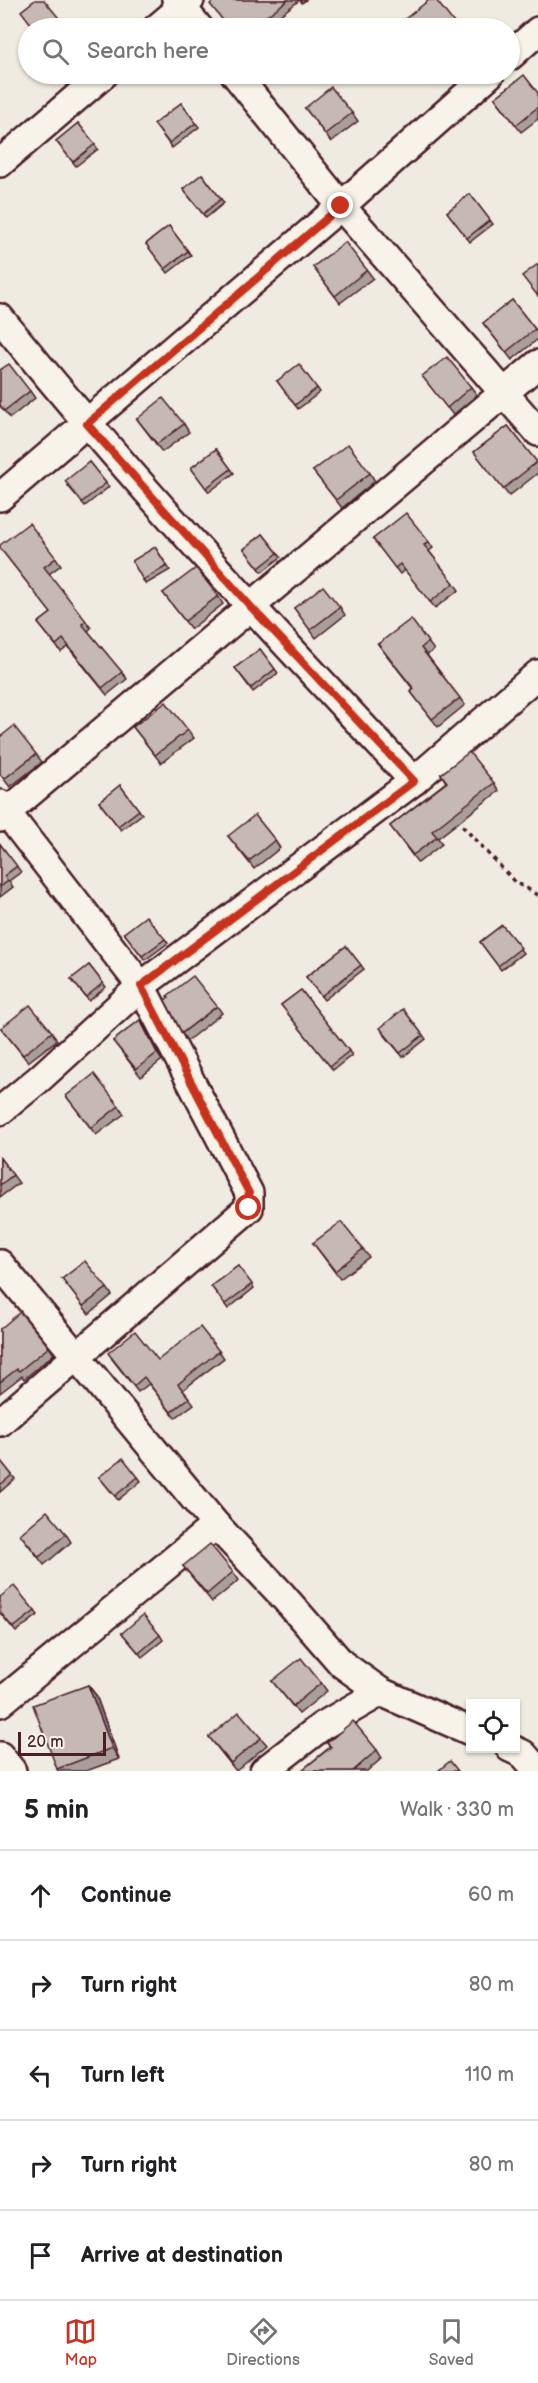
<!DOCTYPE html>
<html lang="en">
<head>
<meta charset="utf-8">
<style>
	:root { --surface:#fff; --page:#f6f6f6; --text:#202124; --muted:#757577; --line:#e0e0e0; --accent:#c8321e }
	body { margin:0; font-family:"Balsamiq Sans",sans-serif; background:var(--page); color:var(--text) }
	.controls { position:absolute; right:18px; bottom:18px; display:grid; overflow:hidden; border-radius:0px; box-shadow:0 2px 4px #0004 }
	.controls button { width:54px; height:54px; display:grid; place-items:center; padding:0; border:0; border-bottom:2px solid var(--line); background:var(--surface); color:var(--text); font:30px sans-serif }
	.scale { position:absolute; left:18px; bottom:15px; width:88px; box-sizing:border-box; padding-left:6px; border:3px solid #4a1f2b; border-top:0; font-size:16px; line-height:21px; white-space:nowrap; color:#4a1f2b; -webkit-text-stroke:4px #f7f3e8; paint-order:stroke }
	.stop { position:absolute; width:18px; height:18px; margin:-14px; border:4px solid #c8321e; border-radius:50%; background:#fff }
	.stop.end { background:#c8321e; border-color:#fff; box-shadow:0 2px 6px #0008 }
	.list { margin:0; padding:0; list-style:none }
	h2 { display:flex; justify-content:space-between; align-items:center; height:78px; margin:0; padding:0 24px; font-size:26px }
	h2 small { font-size:20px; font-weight:400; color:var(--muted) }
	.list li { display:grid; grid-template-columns:39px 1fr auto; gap:18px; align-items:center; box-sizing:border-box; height:90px; padding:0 24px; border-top:2px solid var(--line) }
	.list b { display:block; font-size:22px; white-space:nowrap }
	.list em { font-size:20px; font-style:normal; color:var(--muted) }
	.icon { flex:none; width:33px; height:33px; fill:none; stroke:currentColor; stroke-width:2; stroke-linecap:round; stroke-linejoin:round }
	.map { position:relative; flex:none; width:538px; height:1771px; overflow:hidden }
	.search { position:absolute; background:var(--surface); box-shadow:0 2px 4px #0004; left:18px; right:18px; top:18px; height:66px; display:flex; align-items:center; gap:15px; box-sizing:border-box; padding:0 21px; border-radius:33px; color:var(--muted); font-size:22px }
	.sheet { height:528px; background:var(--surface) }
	nav { display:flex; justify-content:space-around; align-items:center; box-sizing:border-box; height:84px; border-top:2px solid var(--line); background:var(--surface); font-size:16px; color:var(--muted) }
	nav a { display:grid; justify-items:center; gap:3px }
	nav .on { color:var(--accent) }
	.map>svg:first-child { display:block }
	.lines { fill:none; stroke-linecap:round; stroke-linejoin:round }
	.minor-casing { stroke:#4a1f2b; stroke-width:32 }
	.path { stroke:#4a1f2b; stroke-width:4; stroke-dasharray:4.5 4.5; stroke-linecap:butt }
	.minor { stroke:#f7f3e8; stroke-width:27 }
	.wall { fill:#aa9e9a; stroke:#4a1f2b; stroke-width:1.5 }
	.shaded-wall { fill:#8b817d; stroke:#4a1f2b; stroke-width:1.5 }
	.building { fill:#c6b8b3; stroke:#4a1f2b; stroke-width:1.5 }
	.route { stroke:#c8321e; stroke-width:8 }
</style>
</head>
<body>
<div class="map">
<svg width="538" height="1771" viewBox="0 0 538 1771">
	<rect width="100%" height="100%" fill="#f0ebe0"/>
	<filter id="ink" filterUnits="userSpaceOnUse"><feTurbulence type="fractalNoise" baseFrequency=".0167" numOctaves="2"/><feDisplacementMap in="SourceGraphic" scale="12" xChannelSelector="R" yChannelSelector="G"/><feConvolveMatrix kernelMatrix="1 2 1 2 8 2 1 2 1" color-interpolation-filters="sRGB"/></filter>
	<g filter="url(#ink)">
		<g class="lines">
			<g class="minor-casing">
				<g id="minor">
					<polyline points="176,0 199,28"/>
					<polyline points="157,28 190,0"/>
					<polyline points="510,56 538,31"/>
					<polyline points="235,74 341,206 538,432"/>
					<polyline points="0,163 104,74"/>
					<path d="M 0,318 C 130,479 272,630 414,781"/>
					<polyline points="0,497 341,206 490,74"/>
					<polyline points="0,804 141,986 249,1193 249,1208 0,1422"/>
					<polyline points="0,818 538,364"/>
					<polyline points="0,1111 39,1079 141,986 414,781 538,674"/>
					<polyline points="0,1264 216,1525 0,1703"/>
					<polyline points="216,1525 282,1595 342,1664 381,1692 470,1731"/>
					<polyline points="510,1748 523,1754 538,1771"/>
					<polyline points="0,1756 12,1771"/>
					<polyline points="264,1771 322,1726 381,1692"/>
				</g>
			</g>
			<polyline class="path" points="456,819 515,882 538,895"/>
			<use href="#minor" class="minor"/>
		</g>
		<g class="wall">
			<polygon points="215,0 306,0 302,3 300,0 263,28 228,28"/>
			<polygon points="538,93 538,119 521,132 495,98"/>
			<polygon points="181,103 199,127 172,148 154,124"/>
			<polygon points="305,108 352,113 358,121 331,142"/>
			<polygon points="78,123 98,149 76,166 56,141"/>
			<polygon points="202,174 224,203 206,218 183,189"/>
			<polygon points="470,194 493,224 470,242 447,212"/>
			<polygon points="169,226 191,255 168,273 146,244"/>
			<polygon points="313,267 367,270 373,278 340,303"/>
			<polygon points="512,300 538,333 538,339 512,360 483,323"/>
			<polygon points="0,370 30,391 35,398 10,418 0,406"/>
			<polygon points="422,376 471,387 477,395 453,415"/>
			<polygon points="277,381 317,388 320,392 298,409"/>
			<polygon points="137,419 184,424 189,432 162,452"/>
			<polygon points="508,426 538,464 538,473 509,496 474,452"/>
			<polygon points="216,449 234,473 209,492 191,468"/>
			<polygon points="89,462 109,487 85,506 68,486"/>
			<polygon points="313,471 370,473 375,481 342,508"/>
			<polygon points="263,534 281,557 262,572 244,549"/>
			<polygon points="373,539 429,542 433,548 429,551 459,590 435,608 405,570 400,574"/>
			<polygon points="155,547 170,570 146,584 143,580"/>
			<polygon points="0,548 56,558 61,565 49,574 91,628 88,631 127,679 107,695 68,647 61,652 38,623 51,613"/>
			<polygon points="163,593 218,596 223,604 191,629"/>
			<polygon points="340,607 345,615 316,638 294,608"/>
			<polygon points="428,642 434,650 427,655 465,705 438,727 411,692 413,689 378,644"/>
			<polygon points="260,649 278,673 253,692 235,668"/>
			<polygon points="133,727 188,730 194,738 161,763"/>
			<polygon points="0,737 36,754 42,762 10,787 0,774"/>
			<polygon points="441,774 494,783 499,791 438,838 442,844 418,863 390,826 446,782"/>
			<polygon points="120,785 142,814 121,830 99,802"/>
			<polygon points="228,836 275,840 280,848 254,869"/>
			<polygon points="0,844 21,872 9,881 13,887 0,897"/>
			<polygon points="502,925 523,953 501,970 480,942"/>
			<polygon points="124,933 165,939 168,943 145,960"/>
			<polygon points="346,946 364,969 324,1000 306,977"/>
			<polygon points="89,965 106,987 89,1001 71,979"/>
			<polygon points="301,990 352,1055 333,1070 281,1005"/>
			<polygon points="217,1006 222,1013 187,1041 182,1033"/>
			<polygon points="403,1009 426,1039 403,1057 382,1032"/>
			<polygon points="140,1020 145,1028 162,1060 141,1077 113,1041"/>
			<polygon points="1,1028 52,1032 57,1040 28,1062"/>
			<polygon points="66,1096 119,1106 124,1114 96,1135"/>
			<polygon points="0,1158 19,1183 0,1197"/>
			<polygon points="313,1243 363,1249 369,1257 340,1279"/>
			<polygon points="238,1266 254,1288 228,1309 211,1286"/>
			<polygon points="62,1279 107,1288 112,1295 89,1314"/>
			<polygon points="0,1329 49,1347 54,1354 24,1379 22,1376 0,1393"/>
			<polygon points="219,1351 224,1358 183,1390 194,1404 175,1418 149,1384 138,1392 112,1359 158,1360"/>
			<polygon points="0,1460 15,1479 0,1492"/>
			<polygon points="99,1477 138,1477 141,1481 118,1500"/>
			<polygon points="20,1534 66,1534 71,1542 44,1565"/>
			<polygon points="183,1566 233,1572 239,1580 212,1602"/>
			<polygon points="0,1597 35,1611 38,1615 16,1632 0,1613"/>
			<polygon points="122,1633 160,1635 163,1640 142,1657"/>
			<polygon points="272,1681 321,1683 327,1691 299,1714"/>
			<polygon points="88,1685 96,1695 119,1759 86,1771 58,1771 57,1769"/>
			<polygon points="209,1737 261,1738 267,1745 236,1771"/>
			<polygon points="327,1743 377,1750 382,1758 367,1771 301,1771 330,1747"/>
		</g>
		<g class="shaded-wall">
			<polygon points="140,1020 145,1028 162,1060 157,1053"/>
			<polygon points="88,1685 96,1695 119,1759 112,1748"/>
		</g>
		<g class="building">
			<polygon points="35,0 44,0 67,28 34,28 21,11"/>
			<polygon points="215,0 288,0 250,28 229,28 210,4"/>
			<polygon points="429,0 436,0 458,28 398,28 396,26"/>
			<polygon points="524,75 538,93 538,107 516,125 495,98"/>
			<polygon points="331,87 352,113 325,134 305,108"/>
			<polygon points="181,103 196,123 169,143 154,124"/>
			<polygon points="78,123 95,144 73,162 56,141"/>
			<polygon points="202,174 221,199 203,214 183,189"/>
			<polygon points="470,194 490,220 467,238 447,212"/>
			<polygon points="169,226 188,251 165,269 146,244"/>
			<polygon points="345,242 367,270 335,296 313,267"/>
			<polygon points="538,264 538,296 522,276"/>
			<polygon points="512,300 535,329 506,352 483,323"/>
			<polygon points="447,357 471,387 447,408 422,376"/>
			<polygon points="9,364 30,391 4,411 0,405 0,370"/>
			<polygon points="299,364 317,388 295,405 277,381"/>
			<polygon points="163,398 184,424 157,444 137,419"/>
			<polygon points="508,426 537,462 503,489 474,452"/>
			<polygon points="348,444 370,473 336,500 313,471"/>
			<polygon points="216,449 231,469 206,488 191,468"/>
			<polygon points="89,462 106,483 82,502 65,481"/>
			<polygon points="406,513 429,542 424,545 454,583 430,602 400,564 395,568 373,539"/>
			<polygon points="29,523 56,558 44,567 86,621 82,624 122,672 102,688 63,639 56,645 38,623 51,613 0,548 0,545"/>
			<polygon points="263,534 278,553 259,568 244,549"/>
			<polygon points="155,547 167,566 143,580 132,561"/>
			<polygon points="196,568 218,596 185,621 163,593"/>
			<polygon points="323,586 340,607 310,630 294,608"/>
			<polygon points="411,619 428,642 421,648 460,698 432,719 411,692 414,689 378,644"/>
			<polygon points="260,649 275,669 251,688 235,668"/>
			<polygon points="166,702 188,730 155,755 133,727"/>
			<polygon points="14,726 36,754 4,779 0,774 0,737"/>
			<polygon points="469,752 494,783 432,831 437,837 413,855 390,826 447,782 441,774"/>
			<polygon points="120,785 139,810 118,826 99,802"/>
			<polygon points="255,815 275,840 249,861 228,836"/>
			<polygon points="0,844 17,866 4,876 8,881 0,887"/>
			<polygon points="146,916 165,939 142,956 124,933"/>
			<polygon points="502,925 521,948 498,966 480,942"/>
			<polygon points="346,946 361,965 321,996 306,977"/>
			<polygon points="89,965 103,983 86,997 71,979"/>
			<polygon points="193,976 217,1006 182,1033 165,1000 169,997 167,996"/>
			<polygon points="301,990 349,1051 330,1066 281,1005"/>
			<polygon points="30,1005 52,1032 23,1055 1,1028"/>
			<polygon points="403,1009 423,1035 400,1053 380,1028"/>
			<polygon points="140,1020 157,1053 136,1069 113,1041"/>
			<polygon points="94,1074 119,1106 91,1128 66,1096"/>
			<polygon points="0,1158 13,1175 0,1185"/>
			<polygon points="341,1222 363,1249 335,1271 313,1243"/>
			<polygon points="85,1261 107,1288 83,1306 62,1279"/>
			<polygon points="238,1266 252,1284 225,1304 211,1286"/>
			<polygon points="20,1312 49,1347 19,1371 17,1369 0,1382 0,1329"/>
			<polygon points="200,1327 219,1351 178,1384 189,1398 171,1412 144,1377 134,1386 108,1353 135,1331 158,1360"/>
			<polygon points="123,1458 138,1477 115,1496 99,1477"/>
			<polygon points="0,1460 12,1475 0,1485"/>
			<polygon points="47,1511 66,1534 39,1557 20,1534"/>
			<polygon points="210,1544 233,1572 207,1594 183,1566"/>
			<polygon points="14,1586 35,1611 13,1628 0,1612 0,1597"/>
			<polygon points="143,1615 160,1635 139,1653 122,1633"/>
			<polygon points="301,1658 321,1683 293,1706 272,1681"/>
			<polygon points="88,1685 112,1748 57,1769 33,1705"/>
			<polygon points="239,1712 261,1738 231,1763 209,1737"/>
			<polygon points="353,1721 377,1750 353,1771 301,1771 331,1747 327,1743"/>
			<polygon points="450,1761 458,1771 438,1771"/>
		</g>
	</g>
	<g class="lines" filter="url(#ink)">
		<polyline class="route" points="249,1208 249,1193 141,986 414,781 252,608 87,424 341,206"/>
	</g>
</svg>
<div class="controls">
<button><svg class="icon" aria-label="locate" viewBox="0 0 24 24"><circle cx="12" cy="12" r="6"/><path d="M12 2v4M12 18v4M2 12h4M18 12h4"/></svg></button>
</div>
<div class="scale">20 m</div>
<div class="stop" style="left:249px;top:1208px"></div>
<div class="stop end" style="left:341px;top:206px"></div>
<div class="search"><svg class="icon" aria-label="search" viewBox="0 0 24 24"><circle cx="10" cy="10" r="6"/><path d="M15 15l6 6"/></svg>Search here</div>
</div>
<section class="sheet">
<h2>5 min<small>Walk · 330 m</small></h2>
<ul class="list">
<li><svg class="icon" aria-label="ahead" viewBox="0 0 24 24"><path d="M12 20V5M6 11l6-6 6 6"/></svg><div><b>Continue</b></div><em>60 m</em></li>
<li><svg class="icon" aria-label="right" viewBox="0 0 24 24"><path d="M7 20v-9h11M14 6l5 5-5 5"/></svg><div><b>Turn right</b></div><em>80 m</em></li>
<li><svg class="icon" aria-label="left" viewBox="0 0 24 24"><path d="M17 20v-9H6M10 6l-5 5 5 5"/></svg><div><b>Turn left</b></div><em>110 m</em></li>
<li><svg class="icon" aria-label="right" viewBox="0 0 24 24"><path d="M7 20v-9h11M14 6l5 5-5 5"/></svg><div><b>Turn right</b></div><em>80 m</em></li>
<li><svg class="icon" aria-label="arrive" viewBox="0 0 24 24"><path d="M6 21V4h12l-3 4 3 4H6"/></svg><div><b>Arrive at destination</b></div></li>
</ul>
</section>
<nav>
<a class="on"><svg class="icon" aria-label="map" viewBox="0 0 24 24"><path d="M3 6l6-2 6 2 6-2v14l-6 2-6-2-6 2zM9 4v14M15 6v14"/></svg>Map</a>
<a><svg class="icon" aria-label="directions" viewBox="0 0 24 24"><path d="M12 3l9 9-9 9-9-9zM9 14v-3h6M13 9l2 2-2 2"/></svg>Directions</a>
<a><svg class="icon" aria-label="saved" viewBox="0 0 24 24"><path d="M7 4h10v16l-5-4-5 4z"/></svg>Saved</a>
</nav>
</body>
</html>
